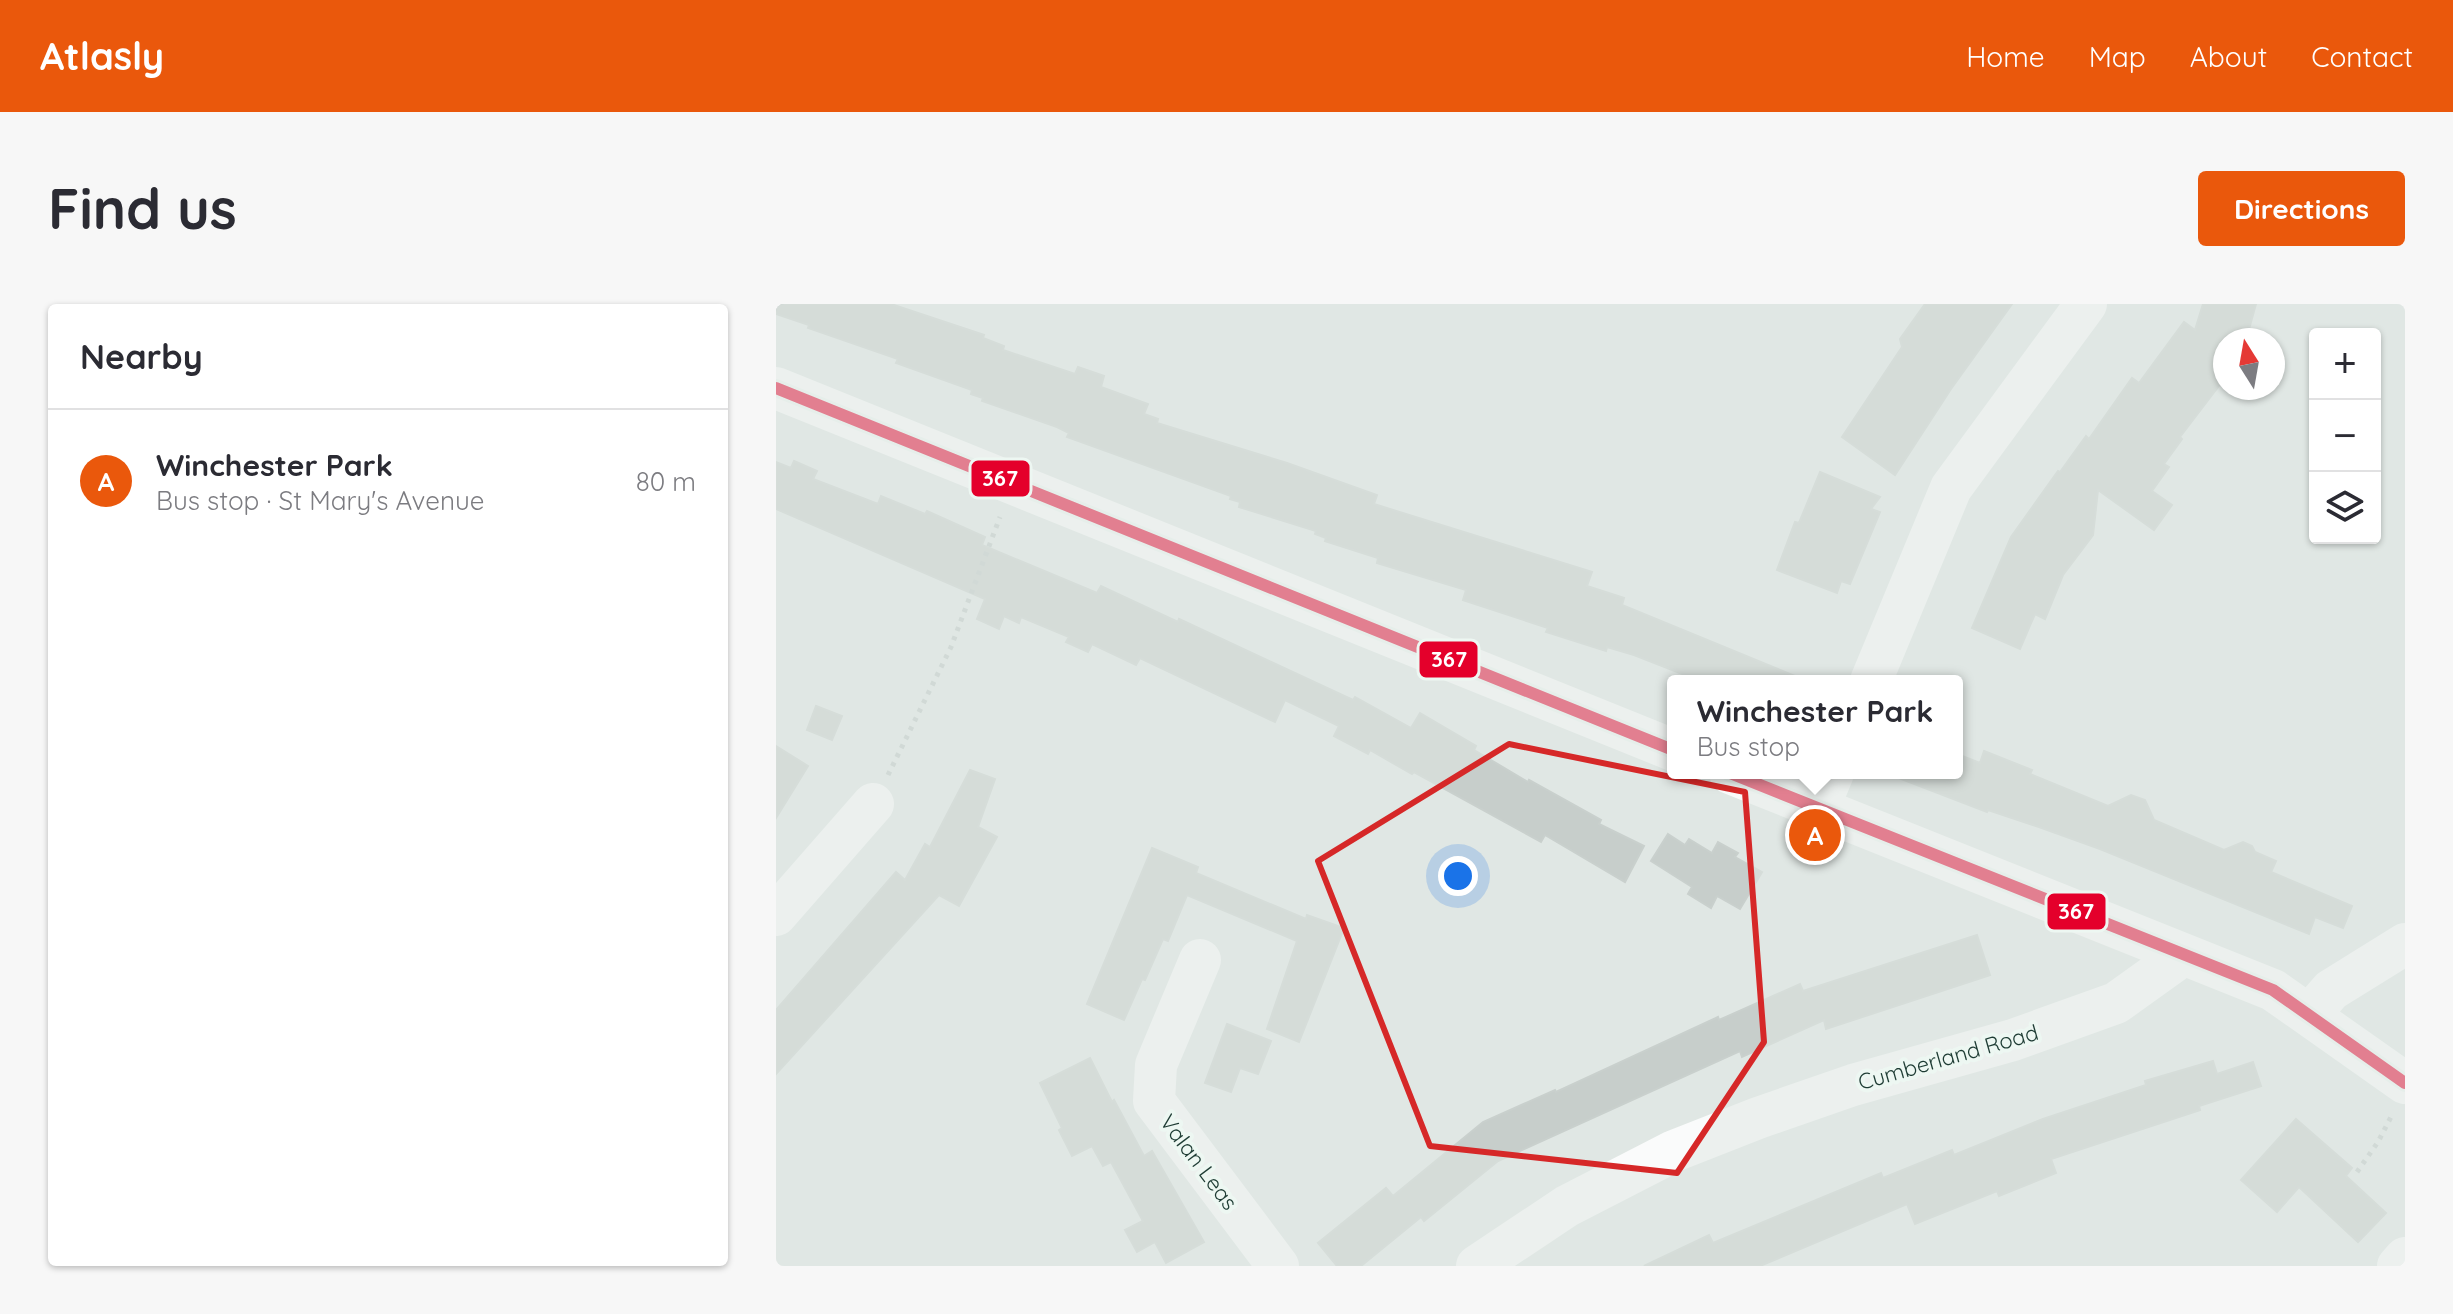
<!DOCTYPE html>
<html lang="en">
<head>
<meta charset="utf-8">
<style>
	:root { --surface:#fff; --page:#f7f7f7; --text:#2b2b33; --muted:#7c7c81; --line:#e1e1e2; --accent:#ea580c }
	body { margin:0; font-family:Quicksand,sans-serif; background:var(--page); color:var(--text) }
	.controls { position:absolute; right:24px; top:24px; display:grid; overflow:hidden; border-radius:8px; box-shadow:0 2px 6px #0004 }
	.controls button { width:72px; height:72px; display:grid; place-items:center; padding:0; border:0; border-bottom:2px solid var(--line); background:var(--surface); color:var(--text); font:40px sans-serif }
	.compass { position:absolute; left:1437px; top:24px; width:72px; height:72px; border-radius:50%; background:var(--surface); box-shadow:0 2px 6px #0004; rotate:349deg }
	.you { position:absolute; left:682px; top:572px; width:28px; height:28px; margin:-20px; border:6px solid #fff; border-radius:50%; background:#1a73e8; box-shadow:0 0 0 12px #1a73e833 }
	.badge { display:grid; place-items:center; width:52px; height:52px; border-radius:50%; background:var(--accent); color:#fff; font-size:26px; font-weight:700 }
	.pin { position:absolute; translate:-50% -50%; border:4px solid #fff; box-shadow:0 2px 8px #0006 }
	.popup { position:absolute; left:891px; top:371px; width:296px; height:104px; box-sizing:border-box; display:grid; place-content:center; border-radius:8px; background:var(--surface); filter:drop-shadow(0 2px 6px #0005); font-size:26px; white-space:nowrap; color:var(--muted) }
	.popup b { font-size:30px; color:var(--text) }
	.popup::after { content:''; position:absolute; left:50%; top:100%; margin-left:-16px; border:16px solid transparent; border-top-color:var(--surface) }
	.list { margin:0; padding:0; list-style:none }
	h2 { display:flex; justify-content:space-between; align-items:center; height:104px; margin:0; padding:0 32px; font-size:34px }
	h2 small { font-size:26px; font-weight:400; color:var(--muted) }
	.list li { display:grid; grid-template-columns:52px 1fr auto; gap:24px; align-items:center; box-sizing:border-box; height:144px; padding:0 32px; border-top:2px solid var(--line) }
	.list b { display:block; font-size:30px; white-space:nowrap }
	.list p { margin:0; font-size:26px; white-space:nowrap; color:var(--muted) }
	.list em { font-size:26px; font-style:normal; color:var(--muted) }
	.icon { flex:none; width:44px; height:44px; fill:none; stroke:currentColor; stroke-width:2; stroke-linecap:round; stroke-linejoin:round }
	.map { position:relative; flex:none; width:1629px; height:962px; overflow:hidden; border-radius:8px }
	header { display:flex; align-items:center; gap:48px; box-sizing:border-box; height:112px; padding:0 40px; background:var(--accent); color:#fff }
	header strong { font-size:38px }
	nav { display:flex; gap:44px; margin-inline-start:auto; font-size:28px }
	.intro { display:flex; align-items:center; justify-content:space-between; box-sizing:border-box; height:192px; padding:0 48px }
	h1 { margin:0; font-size:56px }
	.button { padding:20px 36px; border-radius:8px; background:var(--accent); color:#fff; font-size:28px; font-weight:700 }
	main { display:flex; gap:48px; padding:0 48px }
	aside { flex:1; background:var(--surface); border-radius:8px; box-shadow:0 2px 6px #0004 }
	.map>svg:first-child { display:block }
	.building { fill:#c7cecb; stroke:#c9d0cd; stroke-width:2 }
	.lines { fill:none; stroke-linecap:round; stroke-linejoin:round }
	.path { stroke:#bec8c5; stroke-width:5; stroke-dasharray:4 6; stroke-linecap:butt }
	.minor { stroke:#fafbfb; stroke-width:42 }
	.bus-1-casing { stroke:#edf7f2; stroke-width:18 }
	.bus-1 { stroke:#e4002b; stroke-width:12 }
	.marked { fill:none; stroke:#d62828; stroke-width:6; stroke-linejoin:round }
	.labels { text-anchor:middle; stroke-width:8; stroke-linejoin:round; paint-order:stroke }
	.street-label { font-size:22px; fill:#1d3b33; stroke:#edf7f2 }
	.line-badge { stroke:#edf7f2; stroke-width:3 }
	.badge-label { font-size:22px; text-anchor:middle; font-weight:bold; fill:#fff }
</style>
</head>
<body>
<header>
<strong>Atlasly</strong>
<nav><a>Home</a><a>Map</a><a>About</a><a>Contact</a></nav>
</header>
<div class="intro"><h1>Find us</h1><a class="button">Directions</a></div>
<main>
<aside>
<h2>Nearby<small></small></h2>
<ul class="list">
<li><span class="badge">A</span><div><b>Winchester Park</b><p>Bus stop · St Mary's Avenue</p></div><em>80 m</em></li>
</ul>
</aside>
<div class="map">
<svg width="1629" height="962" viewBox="0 0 1629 962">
	<rect width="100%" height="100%" fill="#e0e7e4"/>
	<g class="building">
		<polygon points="0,0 115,0 208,31 207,34 228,42 227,46 299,70 302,63 328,72 325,83 372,100 368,110 382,115 381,119 511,159 601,191 598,200 816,268 811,282 848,294 846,301 1031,377 906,377 909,371 858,351 831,343 830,347 770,328 772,324 687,296 690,286 601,259 602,254 549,237 550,234 539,230 540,227 463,203 464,198 454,195 455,192 291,133 293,129 281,123 206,97 207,94 195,90 196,86 120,59 122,55 32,24 33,21 0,10"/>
		<polygon points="1149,0 1236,0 1175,85 1119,171 1066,133 1126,43 1124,35"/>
		<polygon points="1427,0 1480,0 1470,36 1449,36 1449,74 1404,133 1406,135 1388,160 1393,163 1376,187 1396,201 1378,226 1322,186 1317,231 1287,271 1269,315 1259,310 1244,345 1196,324 1235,233 1282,167 1284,168 1310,132 1313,135 1356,74 1363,79 1408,18 1419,26"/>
		<polygon points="18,157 41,167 37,175 102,200 105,192 149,210 151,207 209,233 206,241 321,289 325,282 402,318 403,315 577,396 579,393 635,424 644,409 700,442 698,446 752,478 753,476 825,516 823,520 868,542 849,578 769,531 765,538 638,468 636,470 594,446 592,450 558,432 563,422 509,396 499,418 364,354 360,361 316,340 312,348 290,338 293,333 245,313 243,319 228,312 223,325 201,315 209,295 0,205 0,158 15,164"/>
		<polygon points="1044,168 1104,193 1095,205 1104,208 1074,280 1065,277 1061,289 1001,266 1019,218 1023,219"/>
		<polygon points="40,402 66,412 56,436 31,426"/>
		<polygon points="0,442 32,462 0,514"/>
		<polygon points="1208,447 1256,466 1254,470 1332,502 1355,491 1369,496 1378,516 1448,546 1467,538 1476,542 1479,548 1500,557 1495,568 1576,602 1567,624 1539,613 1533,630 1324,545 1263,523 1212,506 1211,508 1115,471 1181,469 1181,450 1204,459"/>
		<polygon points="194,466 219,475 202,523 221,533 183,602 163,591 0,770 0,706 120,568 129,576 149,540 154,543"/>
		<polygon points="892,530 909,541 913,535 936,549 942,538 962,549 959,553 986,568 964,605 941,592 935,604 912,590 916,583 875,557"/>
		<polygon points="376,544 422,563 420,569 530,615 531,611 568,624 523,738 491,725 521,637 411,591 392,637 387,635 369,676 366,675 348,716 311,700"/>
		<polygon points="1201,631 1214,671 1050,725 1048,716 966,753 964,747 722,857 648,917 645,913 585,962 561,962 542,939 610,884 617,892 707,818 779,786 780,788 942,713 943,716 1024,680 1027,687"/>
		<polygon points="451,720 495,737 482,770 464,764 455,788 429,779"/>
		<polygon points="314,754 336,798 338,796 368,852 376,847 428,938 390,959 379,938 361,948 349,926 367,917 335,858 327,862 316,842 296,852 283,826 286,824 264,779"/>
		<polygon points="1437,757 1441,770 1477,758 1485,782 1423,802 1424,806 1275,855 1280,869 1223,892 1221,887 1139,920 1131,900 984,962 868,962 933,931 937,939 1105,869 1107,874 1176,846 1178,851 1267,815 1370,781 1369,777"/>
		<polygon points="1520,815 1576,864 1570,872 1610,909 1582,938 1523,883 1501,908 1465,876"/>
	</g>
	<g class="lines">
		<g class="path">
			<polyline points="112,471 175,343 224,213"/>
			<polyline points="1581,868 1602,838 1616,811"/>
		</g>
		<g class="minor">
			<polyline points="0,84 897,446"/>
			<polyline points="1095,377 1175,184 1310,0"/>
			<polyline points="954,469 1497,686 1629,779"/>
			<polyline points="1042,505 1057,469"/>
			<polyline points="0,611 97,500"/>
			<polyline points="424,656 380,761 378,797 502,962"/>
			<polyline points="1534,710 1555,686 1629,640"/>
			<polyline points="701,962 791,902 898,847 982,814 1077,781 1237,736 1340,699 1407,651"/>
			<polyline points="1622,962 1629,954"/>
		</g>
		<g class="bus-1-casing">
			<g id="bus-1">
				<polyline points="0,84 897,446"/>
				<polyline points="954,469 1497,686 1629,779"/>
			</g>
		</g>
		<use href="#bus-1" class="bus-1"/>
	</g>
	<path d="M0 0H1629V962H0ZM 733,440 L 969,488 L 988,738 L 901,869 L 654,842 L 542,557 Z" fill="#e0e7e4" fill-opacity=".55" fill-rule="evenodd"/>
	<path class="marked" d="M 733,440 L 969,488 L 988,738 L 901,869 L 654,842 L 542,557 Z"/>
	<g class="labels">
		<g class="street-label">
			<text transform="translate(1172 753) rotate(-16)" y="8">Cumberland Road</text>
			<text transform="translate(423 858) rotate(53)" y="8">Valan Leas</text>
		</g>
	</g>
	<g class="line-badge">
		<rect x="194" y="155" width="61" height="39" rx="8" fill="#e4002b"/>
		<rect x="642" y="336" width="61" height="39" rx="8" fill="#e4002b"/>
		<rect x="1270" y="588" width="61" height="39" rx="8" fill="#e4002b"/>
	</g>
	<g class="badge-label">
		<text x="224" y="182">367</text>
		<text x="673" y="363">367</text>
		<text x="1300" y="615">367</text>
	</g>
</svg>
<div class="controls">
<button>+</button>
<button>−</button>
<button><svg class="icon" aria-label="layers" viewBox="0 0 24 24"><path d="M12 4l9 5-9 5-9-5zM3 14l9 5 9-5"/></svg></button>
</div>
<svg class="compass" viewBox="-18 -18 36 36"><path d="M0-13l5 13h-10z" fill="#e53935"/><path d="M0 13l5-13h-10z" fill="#7c7c81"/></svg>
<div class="you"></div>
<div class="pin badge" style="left:1039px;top:531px">A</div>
<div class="popup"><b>Winchester Park</b>Bus stop</div>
</div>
</main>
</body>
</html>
